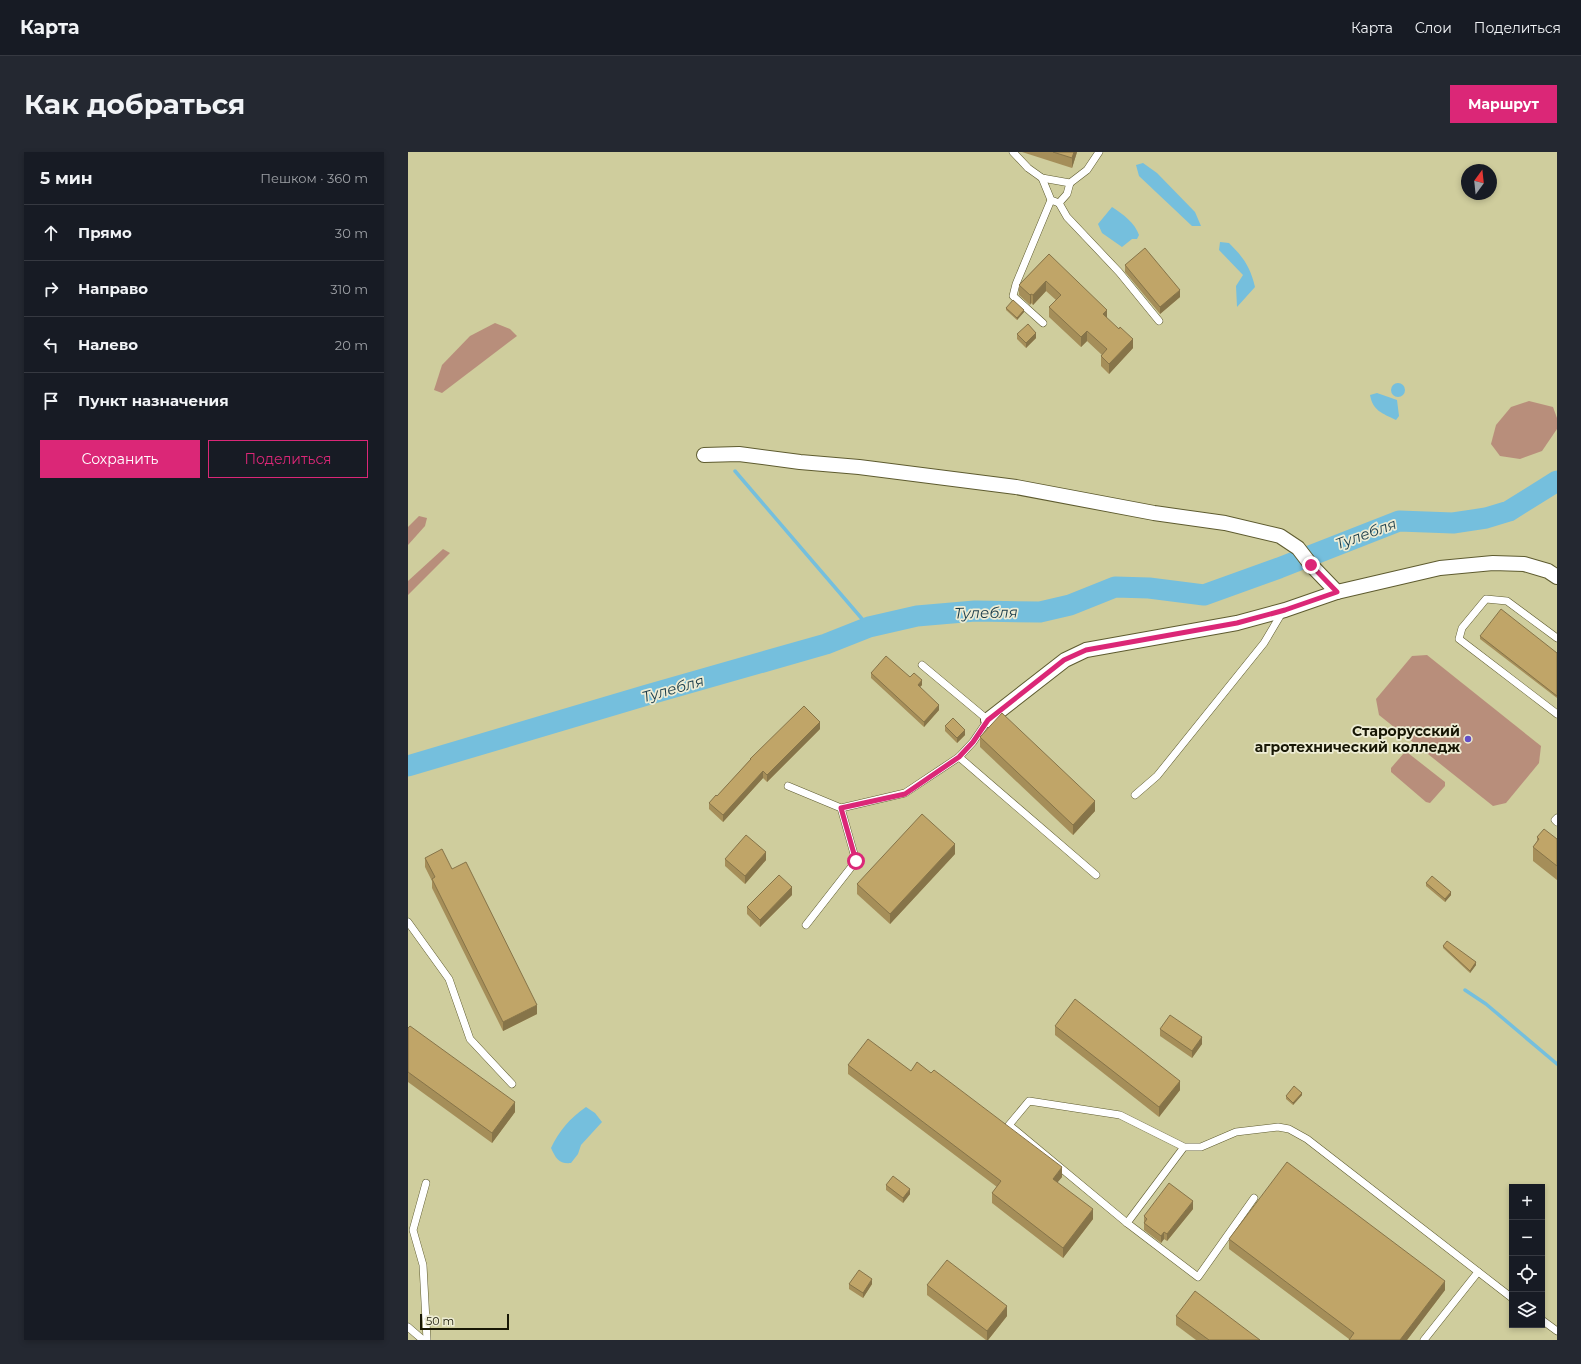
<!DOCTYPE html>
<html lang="ru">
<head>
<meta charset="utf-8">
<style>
	:root { --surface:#171b24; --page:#242831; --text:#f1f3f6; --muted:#9ea1a6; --line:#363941; --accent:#db2777 }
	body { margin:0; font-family:Montserrat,sans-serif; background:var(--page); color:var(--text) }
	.controls { position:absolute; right:12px; bottom:12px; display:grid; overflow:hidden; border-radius:0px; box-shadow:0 2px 6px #0003 }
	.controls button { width:36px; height:36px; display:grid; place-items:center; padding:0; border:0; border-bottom:1px solid var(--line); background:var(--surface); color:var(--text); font:20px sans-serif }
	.compass { position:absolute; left:1053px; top:12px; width:36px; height:36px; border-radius:50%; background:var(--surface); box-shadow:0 2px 6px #0003; rotate:15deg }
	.scale { position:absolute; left:12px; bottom:10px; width:89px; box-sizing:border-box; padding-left:4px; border:2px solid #181705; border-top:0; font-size:11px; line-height:14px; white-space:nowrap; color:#181705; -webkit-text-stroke:3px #edecd4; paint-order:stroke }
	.stop { position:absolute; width:12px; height:12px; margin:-9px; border:3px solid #db2777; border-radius:50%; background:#fff }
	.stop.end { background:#db2777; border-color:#fff; box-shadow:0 1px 4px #0008 }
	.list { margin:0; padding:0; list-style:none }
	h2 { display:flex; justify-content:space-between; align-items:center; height:52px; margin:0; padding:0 16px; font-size:17px }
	h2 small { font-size:13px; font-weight:400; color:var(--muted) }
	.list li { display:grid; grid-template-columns:26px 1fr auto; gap:12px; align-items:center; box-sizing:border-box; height:56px; padding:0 16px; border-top:1px solid var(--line) }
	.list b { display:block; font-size:15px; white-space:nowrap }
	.list em { font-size:13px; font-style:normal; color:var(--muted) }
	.actions { display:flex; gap:8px; padding:12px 16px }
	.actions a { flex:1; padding:9px 0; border:1px solid var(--accent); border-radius:0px; text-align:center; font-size:14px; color:var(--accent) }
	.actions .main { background:var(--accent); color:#fff }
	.icon { flex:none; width:22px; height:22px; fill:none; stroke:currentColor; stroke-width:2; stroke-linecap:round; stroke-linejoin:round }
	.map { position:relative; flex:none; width:1149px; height:1188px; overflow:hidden; border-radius:0px }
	header { display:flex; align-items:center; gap:24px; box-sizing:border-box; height:56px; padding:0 20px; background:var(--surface); border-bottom:1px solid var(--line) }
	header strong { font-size:19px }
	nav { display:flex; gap:22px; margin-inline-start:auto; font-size:14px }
	.intro { display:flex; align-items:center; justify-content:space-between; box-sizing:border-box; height:96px; padding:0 24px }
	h1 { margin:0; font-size:28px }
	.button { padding:10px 18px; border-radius:0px; background:var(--accent); color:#fff; font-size:14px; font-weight:700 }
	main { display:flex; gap:24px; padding:0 24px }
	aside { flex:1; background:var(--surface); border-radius:0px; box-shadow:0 2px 6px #0003 }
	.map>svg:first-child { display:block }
	.green { fill:#b88e7b }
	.water { fill:#75bfdd }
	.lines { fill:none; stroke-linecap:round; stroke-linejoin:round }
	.stream { stroke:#75bfdd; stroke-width:3.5 }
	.river { stroke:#75bfdd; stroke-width:21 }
	.lane-casing { stroke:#5e5b2f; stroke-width:8 }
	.street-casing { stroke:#5e5b2f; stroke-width:16 }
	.lane { stroke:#fff; stroke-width:7 }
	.street { stroke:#fff; stroke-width:14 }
	.wall { fill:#a58e59 }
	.shaded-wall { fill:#867449 }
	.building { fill:#c0a568; stroke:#867449 }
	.route { stroke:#db2777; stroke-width:5 }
	.poi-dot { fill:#634fc8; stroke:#edecd4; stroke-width:1.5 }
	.labels { text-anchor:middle; stroke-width:3.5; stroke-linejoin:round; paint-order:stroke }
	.poi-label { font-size:14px; font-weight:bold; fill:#181705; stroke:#edecd4; text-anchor:end }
	.water-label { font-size:15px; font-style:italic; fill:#193b49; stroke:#edecd4 }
</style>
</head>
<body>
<header>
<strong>Карта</strong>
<nav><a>Карта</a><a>Слои</a><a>Поделиться</a></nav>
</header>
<div class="intro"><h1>Как добраться</h1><a class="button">Маршрут</a></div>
<main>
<aside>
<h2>5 мин<small>Пешком · 360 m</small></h2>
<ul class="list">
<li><svg class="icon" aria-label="ahead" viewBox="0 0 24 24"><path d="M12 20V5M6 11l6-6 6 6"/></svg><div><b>Прямо</b></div><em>30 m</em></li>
<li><svg class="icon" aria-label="right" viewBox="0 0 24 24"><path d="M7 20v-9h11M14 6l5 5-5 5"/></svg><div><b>Направо</b></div><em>310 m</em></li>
<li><svg class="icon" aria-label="left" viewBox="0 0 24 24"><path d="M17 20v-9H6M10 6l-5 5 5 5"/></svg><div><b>Налево</b></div><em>20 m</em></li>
<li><svg class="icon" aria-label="arrive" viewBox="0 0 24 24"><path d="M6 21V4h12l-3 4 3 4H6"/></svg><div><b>Пункт назначения</b></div></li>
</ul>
<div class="actions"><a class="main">Сохранить</a><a>Поделиться</a></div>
</aside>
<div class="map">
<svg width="1149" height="1188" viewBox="0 0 1149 1188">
	<rect width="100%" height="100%" fill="#cfcd9d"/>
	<g class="green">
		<polygon points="87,171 102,177 109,184 34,241 26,238 34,213 62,184"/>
		<polygon points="1121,249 1145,255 1149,266 1149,277 1134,299 1112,307 1092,304 1083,292 1088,273 1103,255"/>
		<polygon points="11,364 19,366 17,374 0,393 0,375"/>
		<polygon points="35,397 42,401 0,443 0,429"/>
		<polygon points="1019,503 1133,594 1131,611 1098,651 1085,654 971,563 968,547 1004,504"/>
		<polygon points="996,601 1000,601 1037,630 1037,634 1022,651 1018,650 983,620 983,616"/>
	</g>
	<g class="water">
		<polygon points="735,11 749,21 787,60 793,74 784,74 731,24 728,13"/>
		<path d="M 704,55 C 715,62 727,71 731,83 L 729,87 L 724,87 L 714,95 L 694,81 L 690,72 Z"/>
		<path d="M 812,90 L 821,91 C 835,105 842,114 847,135 L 829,155 L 828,134 L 835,123 L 811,98 Z"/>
		<circle cx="990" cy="238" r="7"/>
		<path d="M 969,241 L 989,248 L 991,264 L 988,268 C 974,261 965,259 962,243 Z"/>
		<path d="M 178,955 L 187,961 L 194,970 L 173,993 L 170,1002 L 163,1011 C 151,1012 148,1007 143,996 C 151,979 162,966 178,955 Z"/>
	</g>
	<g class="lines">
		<g class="stream">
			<polyline points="327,319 461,475"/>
			<polyline points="1057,838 1078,852 1149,912"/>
		</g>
		<polyline class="river" points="0,614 239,543 418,492 461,475 509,464 567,459 632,460 662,453 707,435 741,436 796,443 871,416 991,369 1045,371 1078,366 1101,359 1149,329"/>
		<g class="lane-casing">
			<g id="lane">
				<polyline points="605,0 620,16 634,26 662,31 679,18 691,0"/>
				<polyline points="634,26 643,48 651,51 659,42 662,31"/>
				<polyline points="651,51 659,65 711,120 751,169"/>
				<polyline points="635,171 605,144 608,132 643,48"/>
				<polyline points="1149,486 1099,449 1078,447 1054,476 1051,487 1149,562"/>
				<polyline points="551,605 688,723"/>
				<polyline points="380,634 433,656 497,641 551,605 565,590 580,568 514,513"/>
				<polyline points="727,643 749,624 856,491 875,459"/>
				<polyline points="1149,666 1147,668 1149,670"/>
				<polyline points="0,770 41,827 62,887 104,932"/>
				<polyline points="398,773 448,709 433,656"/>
				<polyline points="776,995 719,1071 601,973 621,949 712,963 776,995 793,995 828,980 870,975 881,977 899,987 1104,1146"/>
				<polyline points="18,1031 5,1078 15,1113 19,1188"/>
				<polyline points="719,1071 790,1125 846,1046"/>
				<polyline points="1134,1168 1149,1179"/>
				<polyline points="0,1175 15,1188"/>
				<polyline points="1016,1188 1070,1120"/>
			</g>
		</g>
		<g class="street-casing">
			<g id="street">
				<polyline points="296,303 331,302 392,310 451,315 608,335 746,361 817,371 872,384 890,396 903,413 929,440"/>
				<polyline points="580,568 657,508 678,498 829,471 877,458 929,440 1032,416 1085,411 1116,412 1140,419 1149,425"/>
			</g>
		</g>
		<use href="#lane" class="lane"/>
		<use href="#street" class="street"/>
	</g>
	<g class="wall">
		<polygon points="614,0 669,0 664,16"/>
		<polygon points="641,102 699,166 725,196 701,222 693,214 693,204 694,203 679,189 673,195 641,165 641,155 648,148 638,139 625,153 623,151 622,153 611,143 611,133"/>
		<polygon points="717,113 772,145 752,162 717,120"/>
		<polygon points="598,156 616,160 609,168 598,158"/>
		<polygon points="609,182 628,186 618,196 609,187"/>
		<polygon points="1072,484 1149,501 1149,546 1072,487"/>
		<polygon points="463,521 502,525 514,533 512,535 531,558 516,575 463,526"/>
		<polygon points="537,574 557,583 549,591 537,579"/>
		<polygon points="412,577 359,630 355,626 315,670 301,657 301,651 309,644 342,608 342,607"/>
		<polygon points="572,585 687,659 665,683 572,595"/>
		<polygon points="1129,685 1149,687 1149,728 1125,709 1125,695 1129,689"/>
		<polygon points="547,702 482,772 449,742 449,732"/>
		<polygon points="17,706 44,717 129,862 95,879 24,736 24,729 17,715"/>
		<polygon points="317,707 358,708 337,732 317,714"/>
		<polygon points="1018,731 1043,743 1037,750 1018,734"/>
		<polygon points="384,743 352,775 339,762 339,755"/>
		<polygon points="1035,794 1068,813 1062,821 1035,796"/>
		<polygon points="647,874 772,938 751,965 647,883"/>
		<polygon points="0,876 107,960 84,991 0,930"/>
		<polygon points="752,877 794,892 784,906 752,884"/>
		<polygon points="440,913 503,919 654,1025 649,1030 685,1067 655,1106 584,1051 584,1041 589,1035 440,922"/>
		<polygon points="894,943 885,953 878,947 878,944"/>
		<polygon points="478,1033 502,1042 495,1051 478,1038"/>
		<polygon points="785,1057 759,1089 756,1087 753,1091 736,1078 736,1064"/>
		<polygon points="821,1087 1037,1138 999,1188 941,1188 941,1187 821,1097"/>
		<polygon points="441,1132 464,1132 455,1146 441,1137"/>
		<polygon points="519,1133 599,1164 580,1188 578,1188 519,1143"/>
		<polygon points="768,1164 852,1188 788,1188 768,1173"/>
	</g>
	<g class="shaded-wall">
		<polygon points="666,0 669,0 664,16 664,6"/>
		<polygon points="638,129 638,139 625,153 625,143"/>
		<polygon points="772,138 772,145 752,162 752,155"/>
		<polygon points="623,142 623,151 622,153 622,143"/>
		<polygon points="616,158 616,160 609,168 609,166"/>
		<polygon points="699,158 699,168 695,162"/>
		<polygon points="679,179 679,189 673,195 673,185"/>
		<polygon points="628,181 628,186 618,196 618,191"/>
		<polygon points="725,187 725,196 701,222 701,212"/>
		<polygon points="514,528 514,533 510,537 510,533"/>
		<polygon points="531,553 531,558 516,575 516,570"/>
		<polygon points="412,570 412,577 359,630 359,623"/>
		<polygon points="557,578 557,583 549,591 549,586"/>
		<polygon points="355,619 355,626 315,670 315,663"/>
		<polygon points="687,649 687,659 665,683 665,673"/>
		<polygon points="547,692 547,702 482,772 482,762"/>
		<polygon points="358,700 358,708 337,732 337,724"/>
		<polygon points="384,735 384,743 352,775 352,768"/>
		<polygon points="1043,740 1043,743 1037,750 1037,747"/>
		<polygon points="1068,810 1068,813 1062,821 1062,819"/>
		<polygon points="129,853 129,862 95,879 95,870"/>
		<polygon points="794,885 794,892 784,906 784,899"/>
		<polygon points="772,929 772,938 751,965 751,955"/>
		<polygon points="894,941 894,943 885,953 885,951"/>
		<polygon points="107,950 107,960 84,991 84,981"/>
		<polygon points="654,1015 654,1025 645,1036 645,1027"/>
		<polygon points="502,1037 502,1042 495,1051 495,1046"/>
		<polygon points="785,1049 785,1057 759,1089 759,1082"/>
		<polygon points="685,1057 685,1067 655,1106 655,1096"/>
		<polygon points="756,1080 756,1087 753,1091 753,1084"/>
		<polygon points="464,1127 464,1132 455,1146 455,1141"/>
		<polygon points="1037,1129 1037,1138 999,1188 992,1188"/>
		<polygon points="599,1154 599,1164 580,1188 579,1188 579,1179"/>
	</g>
	<g class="building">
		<polygon points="645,0 666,0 664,6"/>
		<polygon points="737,96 772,138 752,155 717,113"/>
		<polygon points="641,102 699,158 695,162 711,177 712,175 725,187 701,212 693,204 699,197 679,179 673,185 641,155 653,143 638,129 625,143 623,142 622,143 611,133"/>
		<polygon points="605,148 616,158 609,166 598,156"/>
		<polygon points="620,172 628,181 618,191 609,182"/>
		<polygon points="1093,457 1149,501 1149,544 1072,484"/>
		<polygon points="478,504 502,525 506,521 514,528 510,533 531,553 516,570 463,521"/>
		<polygon points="396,554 412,570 359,623 355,619 315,663 301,651 308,643 309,644 343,607 342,607"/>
		<polygon points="594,561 687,649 665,673 572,585"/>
		<polygon points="545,566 557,578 549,586 537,574"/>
		<polygon points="514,662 547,692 482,762 449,732"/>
		<polygon points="1136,677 1149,687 1149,714 1125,695 1131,687 1129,685"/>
		<polygon points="338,683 358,700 337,724 317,707"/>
		<polygon points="34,697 44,717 58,710 129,853 95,870 24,727 27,725 17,706"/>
		<polygon points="371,723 384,735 352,768 339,755"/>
		<polygon points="1024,724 1043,740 1037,747 1018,731"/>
		<polygon points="1039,789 1068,810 1062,819 1035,794"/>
		<polygon points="667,847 772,929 751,955 647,874"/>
		<polygon points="762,863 794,885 784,899 752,877"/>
		<polygon points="2,874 107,950 84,981 0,920 0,876"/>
		<polygon points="460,887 503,919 509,910 523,921 526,918 654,1015 645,1027 685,1057 655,1096 584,1041 593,1029 440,913"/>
		<polygon points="886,934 894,941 885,951 878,944"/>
		<polygon points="879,1010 1037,1129 992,1188 941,1188 946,1181 821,1087"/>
		<polygon points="485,1024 502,1037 495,1046 478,1033"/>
		<polygon points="761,1031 785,1049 759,1082 756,1080 753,1084 736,1071 739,1067 736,1064"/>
		<polygon points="539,1108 599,1154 579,1179 519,1133"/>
		<polygon points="451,1118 464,1127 455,1141 441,1132"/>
		<polygon points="787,1139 852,1188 801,1188 768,1164"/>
	</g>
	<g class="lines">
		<polyline class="route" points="448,709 433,656 497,642 551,605 565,590 580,568 656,508 678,498 829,471 877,458 929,440 903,413"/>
	</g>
	<circle class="poi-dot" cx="1060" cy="587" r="4"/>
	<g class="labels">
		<g class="poi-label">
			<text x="1052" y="584">Старорусский<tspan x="1052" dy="16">агротехнический колледж</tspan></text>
		</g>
		<g class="water-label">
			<text transform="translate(958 382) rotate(-20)" y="5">Тулебля</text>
			<text transform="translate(578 461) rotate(-1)" y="5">Тулебля</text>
			<text transform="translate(265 537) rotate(-16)" y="5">Тулебля</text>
		</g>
	</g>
</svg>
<div class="controls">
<button>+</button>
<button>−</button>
<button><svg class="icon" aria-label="locate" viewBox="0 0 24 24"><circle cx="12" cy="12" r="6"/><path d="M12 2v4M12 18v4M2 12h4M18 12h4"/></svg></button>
<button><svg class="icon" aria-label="layers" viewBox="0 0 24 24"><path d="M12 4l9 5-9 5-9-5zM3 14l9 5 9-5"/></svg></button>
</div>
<svg class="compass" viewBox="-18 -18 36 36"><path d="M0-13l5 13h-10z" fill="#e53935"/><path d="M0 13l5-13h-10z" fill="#9ea1a6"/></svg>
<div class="scale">50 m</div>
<div class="stop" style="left:448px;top:709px"></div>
<div class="stop end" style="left:903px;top:413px"></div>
</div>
</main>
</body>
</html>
